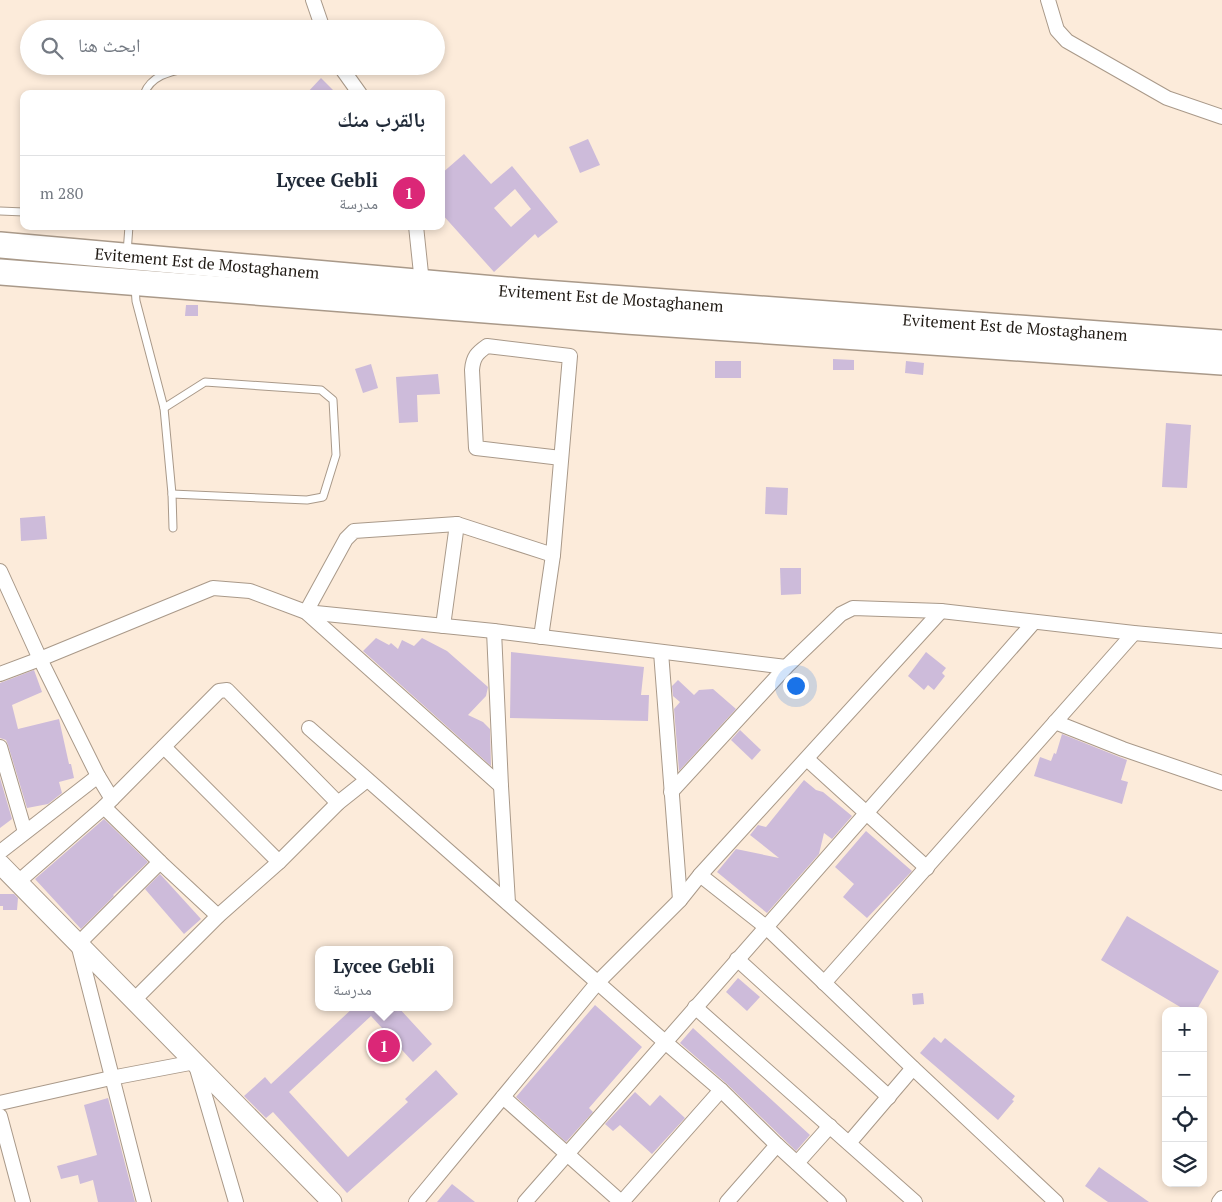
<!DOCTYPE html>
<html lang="ar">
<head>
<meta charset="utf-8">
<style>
	:root { --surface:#fff; --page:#f2f2f3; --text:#1f2937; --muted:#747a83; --line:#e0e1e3; --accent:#db2777 }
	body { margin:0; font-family:"PT Serif","Noto Naskh Arabic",serif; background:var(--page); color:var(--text); direction:rtl }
	.controls { position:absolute; right:15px; bottom:15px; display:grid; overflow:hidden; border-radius:10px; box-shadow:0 2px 8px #0003 }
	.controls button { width:45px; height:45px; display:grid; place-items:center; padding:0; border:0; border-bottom:1px solid var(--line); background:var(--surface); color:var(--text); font:25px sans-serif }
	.you { position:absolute; left:795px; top:685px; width:18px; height:18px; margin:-12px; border:4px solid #fff; border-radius:50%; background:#1a73e8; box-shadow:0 0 0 8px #1a73e833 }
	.badge { display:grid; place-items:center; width:32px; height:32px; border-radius:50%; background:var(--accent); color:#fff; font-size:16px; font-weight:700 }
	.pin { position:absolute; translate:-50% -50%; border:2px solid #fff; box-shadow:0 1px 5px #0006 }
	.popup { position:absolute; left:315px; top:946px; width:138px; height:65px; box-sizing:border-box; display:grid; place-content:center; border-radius:10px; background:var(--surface); filter:drop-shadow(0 1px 4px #0005); font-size:16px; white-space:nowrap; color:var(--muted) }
	.popup b { font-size:19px; color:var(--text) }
	.popup::after { content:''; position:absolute; left:50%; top:100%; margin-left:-10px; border:10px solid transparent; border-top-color:var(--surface) }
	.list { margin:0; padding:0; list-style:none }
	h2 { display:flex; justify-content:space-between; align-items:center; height:65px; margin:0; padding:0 20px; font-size:21px }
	h2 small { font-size:16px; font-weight:400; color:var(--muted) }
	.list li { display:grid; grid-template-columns:32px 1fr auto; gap:15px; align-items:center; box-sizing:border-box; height:75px; padding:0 20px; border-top:1px solid var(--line) }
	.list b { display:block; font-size:19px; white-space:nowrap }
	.list p { margin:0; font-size:16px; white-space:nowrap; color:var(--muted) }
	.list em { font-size:16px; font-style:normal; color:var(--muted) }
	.icon { flex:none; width:28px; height:28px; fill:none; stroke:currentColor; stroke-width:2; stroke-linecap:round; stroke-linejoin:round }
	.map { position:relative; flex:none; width:1222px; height:1202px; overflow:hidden; direction:ltr }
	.search { position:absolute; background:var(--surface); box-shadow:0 2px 8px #0003; left:20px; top:20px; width:425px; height:55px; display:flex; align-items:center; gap:12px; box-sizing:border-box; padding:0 18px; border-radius:28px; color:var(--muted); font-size:19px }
	.panel { position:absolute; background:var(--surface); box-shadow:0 2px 8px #0003; left:20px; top:90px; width:425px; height:140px; border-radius:10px; direction:rtl }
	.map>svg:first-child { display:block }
	.building { fill:#cdbbda; fill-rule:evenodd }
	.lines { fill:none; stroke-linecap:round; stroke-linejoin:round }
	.lane-casing { stroke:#a99989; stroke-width:9 }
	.street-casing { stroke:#a99989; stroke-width:16 }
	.secondary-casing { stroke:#a99989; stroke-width:21 }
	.highway-casing { stroke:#a99989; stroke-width:28 }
	.lane { stroke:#fff; stroke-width:7 }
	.street { stroke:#fff; stroke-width:14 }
	.secondary { stroke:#fff; stroke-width:19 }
	.highway { stroke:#fff; stroke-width:25 }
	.labels { text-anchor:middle; stroke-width:4; stroke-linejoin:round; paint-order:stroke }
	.street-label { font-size:16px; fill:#201a14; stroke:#fff }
</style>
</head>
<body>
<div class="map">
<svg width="1222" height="1202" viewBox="0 0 1222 1202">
	<rect width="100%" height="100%" fill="#fcebda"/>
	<g class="building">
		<polygon points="321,78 337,94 306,94"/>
		<polygon points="588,139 600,165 580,173 569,147"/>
		<path d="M 464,154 L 491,184 L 512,166 L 558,222 L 538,238 L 535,234 L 494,272 L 441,213 L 441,174 ZM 515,189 L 531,209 L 511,227 L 494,208 Z"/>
		<polygon points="186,305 198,305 198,316 185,316"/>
		<polygon points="833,359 854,360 854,370 833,370"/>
		<rect x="715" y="361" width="26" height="17"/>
		<polygon points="906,361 924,363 923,375 905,373"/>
		<polygon points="371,364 378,388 363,393 355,369"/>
		<polygon points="438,374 440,394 417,395 418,422 399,423 396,377"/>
		<polygon points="1166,423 1191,425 1187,488 1162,487"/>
		<polygon points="766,487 788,488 787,515 765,514"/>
		<polygon points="45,516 47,539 21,541 20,518"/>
		<polygon points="780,568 801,568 801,594 781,595"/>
		<polygon points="376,638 389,645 391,643 398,649 402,640 414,646 422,638 447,651 488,687 486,696 468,715 483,722 490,729 491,766 363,651"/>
		<polygon points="511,652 644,667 641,695 649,695 648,721 510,718"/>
		<polygon points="926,652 946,668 942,673 945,676 934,690 928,685 924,690 908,676"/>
		<polygon points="34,670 42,692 12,705 18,729 59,719 69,764 71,764 74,778 59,782 62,793 48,804 27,808 8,745 6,740 0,738 0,683"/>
		<polygon points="678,680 694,695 699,690 713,689 736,709 679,771 674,709 680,702 673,696 672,686"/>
		<polygon points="740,730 761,750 752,760 731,740"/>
		<polygon points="1062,734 1127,760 1121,780 1128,782 1122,804 1034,776 1040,757 1051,761 1054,753 1056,754"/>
		<polygon points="0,778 12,819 0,828"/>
		<polygon points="804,780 816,790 823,792 852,816 832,839 824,833 819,854 767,913 717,872 736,849 779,858 750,835 758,825 766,827"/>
		<polygon points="104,819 148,862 113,895 114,896 81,929 35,879"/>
		<polygon points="866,831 912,871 867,918 843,897 854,884 835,867"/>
		<polygon points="160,874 201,919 184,934 145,889"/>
		<polygon points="0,894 14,894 18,898 17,910 3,910 3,906 0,906"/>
		<polygon points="1127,916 1219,971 1196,1011 1187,1011 1101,960"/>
		<polygon points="738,978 760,997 747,1011 726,992"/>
		<polygon points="923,993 924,1004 913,1005 912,994"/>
		<polygon points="595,1005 642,1047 589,1108 593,1112 566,1142 516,1097"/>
		<polygon points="354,1007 398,1007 432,1044 413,1062 371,1016 289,1092 348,1157 408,1102 405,1099 436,1070 458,1094 347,1193 273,1112 266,1118 244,1096 265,1077 271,1084"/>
		<polygon points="693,1028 810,1135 796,1151 727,1084 680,1043"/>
		<polygon points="934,1037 941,1043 945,1038 1015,1096 1012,1100 1014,1101 998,1120 920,1053"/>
		<polygon points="635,1092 650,1106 660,1095 685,1118 652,1154 620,1125 613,1131 605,1124"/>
		<polygon points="108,1098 135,1202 98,1202 93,1180 80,1184 78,1175 61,1179 57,1166 97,1155 84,1105"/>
		<polygon points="1099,1167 1149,1202 1108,1202 1085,1186"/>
		<polygon points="452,1184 475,1202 437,1202"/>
	</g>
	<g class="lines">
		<g class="lane-casing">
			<g id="lane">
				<path d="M 144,94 C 152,73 175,71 195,66"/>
				<polyline points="0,211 24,212"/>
				<polyline points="127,253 129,226"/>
				<polyline points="135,287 136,301 164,408 172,494 173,528"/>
				<polyline points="164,408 205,382 321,390 333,400 336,455 323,497 307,500 172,494"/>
			</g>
		</g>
		<g class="street-casing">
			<g id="street">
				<polyline points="313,0 323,29"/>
				<polyline points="1048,0 1057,30 1067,41 1167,98 1222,117"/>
				<polyline points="340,66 360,94"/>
				<polyline points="416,226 422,283"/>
				<path d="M 553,555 L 570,356 L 487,346 C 477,353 473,357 472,370 L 476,448 L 561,458"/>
				<polyline points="0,571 40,659 98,776 112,799"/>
				<polyline points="443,626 457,524"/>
				<polyline points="494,631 501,786 508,903"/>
				<polyline points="661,652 680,900"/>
				<polyline points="0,674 40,659 213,588 250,591 306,612 494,631 786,667"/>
				<polyline points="1055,722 1123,749 1222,783"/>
				<polyline points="309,728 665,1042 721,1090 777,1145 839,1202"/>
				<polyline points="0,747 25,832"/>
				<polyline points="164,747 279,862"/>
				<polyline points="807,759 927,868"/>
				<polyline points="501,786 306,612 346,539 354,531 457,524 553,555 541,637"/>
				<polyline points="671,792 786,667 841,614 853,608 941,611 1134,633 1222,641"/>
				<polyline points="104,807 160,862 218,916"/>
				<polyline points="0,852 98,776"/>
				<polyline points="700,875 766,927 913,1068 1056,1202"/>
				<polyline points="18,882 104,807 219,691 227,690 338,803"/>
				<polyline points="737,959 889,1097"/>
				<polyline points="824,983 1134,633"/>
				<polyline points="134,1000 218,916 279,862 338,803 367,780"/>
				<polyline points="695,1007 915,1202"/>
				<polyline points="503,1097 621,1202"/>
				<polyline points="0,1103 111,1078 195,1062 236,1202"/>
				<polyline points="0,1116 23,1202"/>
				<polyline points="849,1143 913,1068"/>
				<polyline points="797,1163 830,1126"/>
				<polyline points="144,1202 78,944 160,862"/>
				<polyline points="416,1202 598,982 680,900 700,875 941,611"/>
				<polyline points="525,1202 1034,622"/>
				<polyline points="622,1202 721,1090"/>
				<polyline points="727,1202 777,1145"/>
				<polyline points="1219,1202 1222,1198"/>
			</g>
		</g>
		<g class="secondary-casing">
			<polyline id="secondary" points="0,864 332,1202"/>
		</g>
		<g class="highway-casing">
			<g id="highway">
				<polyline points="0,245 530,292 1222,343"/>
				<polyline points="0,272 626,321 1222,362"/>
			</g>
		</g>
		<use href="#lane" class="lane"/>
		<use href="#street" class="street"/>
		<use href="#secondary" class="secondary"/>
		<use href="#highway" class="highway"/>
	</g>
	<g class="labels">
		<g class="street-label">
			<text transform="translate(207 263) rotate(5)" y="6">Evitement Est de Mostaghanem</text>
			<text transform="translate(611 298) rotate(4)" y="6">Evitement Est de Mostaghanem</text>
			<text transform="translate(1015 327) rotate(4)" y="6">Evitement Est de Mostaghanem</text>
		</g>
	</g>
</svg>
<div class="controls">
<button>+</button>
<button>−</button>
<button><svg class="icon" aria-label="locate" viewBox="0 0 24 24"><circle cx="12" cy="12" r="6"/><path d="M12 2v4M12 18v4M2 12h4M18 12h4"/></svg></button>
<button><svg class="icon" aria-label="layers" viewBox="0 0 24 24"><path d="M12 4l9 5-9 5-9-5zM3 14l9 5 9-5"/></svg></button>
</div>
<div class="you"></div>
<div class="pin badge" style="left:384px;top:1046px">1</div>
<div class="popup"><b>Lycee Gebli</b>مدرسة</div>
<div class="search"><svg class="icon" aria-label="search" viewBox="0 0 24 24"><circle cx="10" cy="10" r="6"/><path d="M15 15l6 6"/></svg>ابحث هنا</div>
<section class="panel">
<h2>بالقرب منك<small></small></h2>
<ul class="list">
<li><span class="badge">1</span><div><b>Lycee Gebli</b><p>مدرسة</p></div><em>280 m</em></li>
</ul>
</section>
</div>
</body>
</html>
